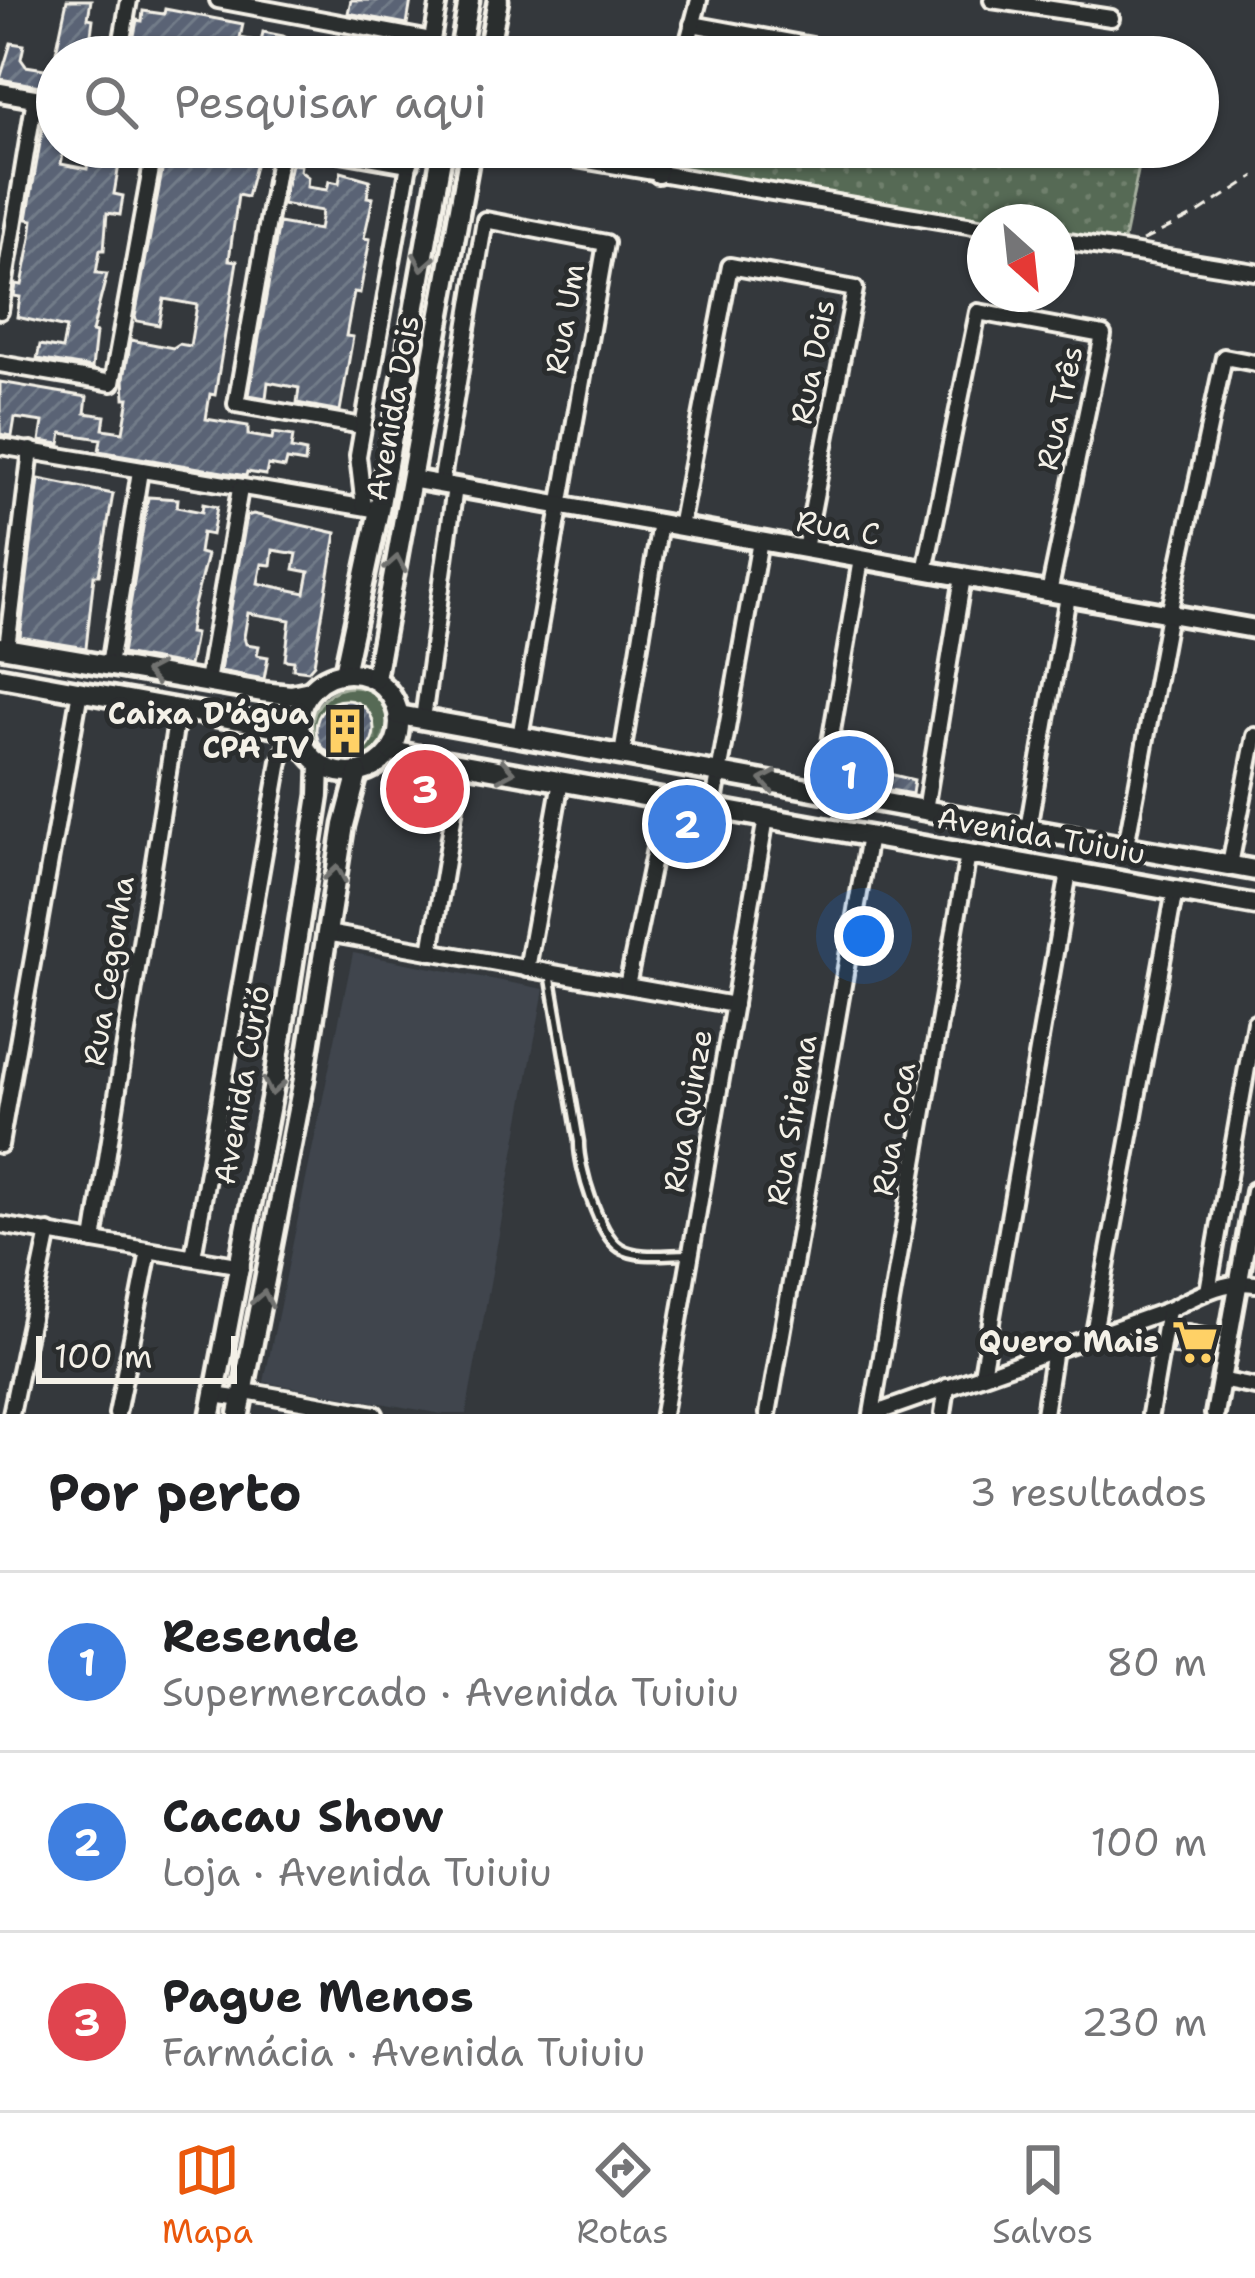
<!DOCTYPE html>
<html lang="pt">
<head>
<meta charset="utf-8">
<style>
	:root { --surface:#fff; --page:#f6f6f6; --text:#202124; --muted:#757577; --line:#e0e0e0; --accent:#ea580c }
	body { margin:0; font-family:"Shantell Sans",sans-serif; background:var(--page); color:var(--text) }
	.compass { position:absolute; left:967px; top:204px; width:108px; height:108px; border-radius:50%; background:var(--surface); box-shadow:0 3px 9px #0004; rotate:153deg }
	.scale { position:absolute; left:36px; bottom:30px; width:201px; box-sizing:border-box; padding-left:12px; border:6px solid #f4f1e8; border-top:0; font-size:33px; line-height:42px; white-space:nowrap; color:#f4f1e8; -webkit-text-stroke:9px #2a2d2e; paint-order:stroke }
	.you { position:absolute; left:864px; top:936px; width:42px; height:42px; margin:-30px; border:9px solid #fff; border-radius:50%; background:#1a73e8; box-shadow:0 0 0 18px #1a73e833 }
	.badge { display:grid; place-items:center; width:78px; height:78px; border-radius:50%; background:var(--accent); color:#fff; font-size:39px; font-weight:700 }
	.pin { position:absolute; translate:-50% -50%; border:6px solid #fff; box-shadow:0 3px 12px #0006 }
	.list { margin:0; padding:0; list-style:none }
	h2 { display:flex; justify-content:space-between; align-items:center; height:156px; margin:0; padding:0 48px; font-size:51px }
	h2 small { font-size:39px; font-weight:400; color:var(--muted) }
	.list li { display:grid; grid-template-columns:78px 1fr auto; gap:36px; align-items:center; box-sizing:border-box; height:180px; padding:0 48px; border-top:3px solid var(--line) }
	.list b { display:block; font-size:45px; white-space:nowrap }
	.list p { margin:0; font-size:39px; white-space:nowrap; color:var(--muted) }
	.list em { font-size:39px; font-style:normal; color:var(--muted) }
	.icon { flex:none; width:66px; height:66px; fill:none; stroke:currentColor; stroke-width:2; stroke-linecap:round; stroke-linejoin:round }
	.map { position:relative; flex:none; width:1255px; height:1414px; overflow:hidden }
	.search { position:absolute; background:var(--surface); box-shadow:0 3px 9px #0004; left:36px; right:36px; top:36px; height:132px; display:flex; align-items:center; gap:30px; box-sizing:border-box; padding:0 42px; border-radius:66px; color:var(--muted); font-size:45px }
	.sheet { height:696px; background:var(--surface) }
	nav { display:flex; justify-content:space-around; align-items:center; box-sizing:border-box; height:168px; border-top:3px solid var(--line); background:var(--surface); font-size:33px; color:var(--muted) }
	nav a { display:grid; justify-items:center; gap:6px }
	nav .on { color:var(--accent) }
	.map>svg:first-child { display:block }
	.built { fill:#3f454d }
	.grass { fill:url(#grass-tufts); stroke:#a5ae9e; stroke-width:3 }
	.park { fill:url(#park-dots); stroke:#a5ae9e; stroke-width:3 }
	.building { fill:url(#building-hatch); stroke:#f4f1e8; stroke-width:3; fill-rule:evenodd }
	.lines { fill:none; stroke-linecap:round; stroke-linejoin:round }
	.service-casing { stroke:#f4f1e8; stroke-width:15 }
	.minor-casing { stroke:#f4f1e8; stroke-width:22 }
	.tertiary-casing { stroke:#f4f1e8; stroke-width:26 }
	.secondary-casing { stroke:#f4f1e8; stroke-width:27 }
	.path { stroke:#f4f1e8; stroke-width:3; stroke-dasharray:12 9; stroke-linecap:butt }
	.service { stroke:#2a2d2e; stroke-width:6 }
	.minor { stroke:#2a2d2e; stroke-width:14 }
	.tertiary { stroke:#2a2d2e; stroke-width:16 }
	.secondary { stroke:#2a2d2e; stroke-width:18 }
	.oneway { stroke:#71726f }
	.labels { text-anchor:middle; stroke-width:10; stroke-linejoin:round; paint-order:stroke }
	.street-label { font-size:30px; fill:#f4f1e8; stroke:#2a2d2e }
	.poi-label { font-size:30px; font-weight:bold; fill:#f4f1e8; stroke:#2a2d2e; text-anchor:end }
</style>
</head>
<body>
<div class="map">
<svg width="1255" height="1414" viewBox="0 0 1255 1414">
	<defs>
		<pattern id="grass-tufts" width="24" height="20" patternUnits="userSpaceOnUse" patternTransform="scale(3)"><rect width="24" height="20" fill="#566a54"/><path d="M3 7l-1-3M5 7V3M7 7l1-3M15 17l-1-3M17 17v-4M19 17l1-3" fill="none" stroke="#6f806d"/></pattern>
		<pattern id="park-dots" width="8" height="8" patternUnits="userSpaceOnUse" patternTransform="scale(3)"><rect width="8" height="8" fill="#566a54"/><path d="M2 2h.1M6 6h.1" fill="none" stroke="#6f806d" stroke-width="1.8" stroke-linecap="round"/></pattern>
		<pattern id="building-hatch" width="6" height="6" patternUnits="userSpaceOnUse" patternTransform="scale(3)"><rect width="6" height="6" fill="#5a6475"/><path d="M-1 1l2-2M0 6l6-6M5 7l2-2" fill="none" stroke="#727b89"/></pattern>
	</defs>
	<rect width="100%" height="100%" fill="#34383c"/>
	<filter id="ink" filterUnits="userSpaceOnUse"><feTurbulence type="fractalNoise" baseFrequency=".00833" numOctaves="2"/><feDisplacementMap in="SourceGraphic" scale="24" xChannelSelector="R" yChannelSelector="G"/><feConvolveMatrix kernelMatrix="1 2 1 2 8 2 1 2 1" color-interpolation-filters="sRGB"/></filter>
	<g filter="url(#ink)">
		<polygon class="built" points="353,953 544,989 466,1414 442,1414 264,1382"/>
		<circle class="grass" cx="353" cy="728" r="41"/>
		<polygon class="park" points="682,147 1143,147 1123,244 1057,233 1057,222 994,222 678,167"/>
		<g class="building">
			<polygon points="67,0 91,0 88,18 93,19 88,57 55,57"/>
			<polygon points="351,0 411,0 407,24 348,13"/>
			<polygon points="165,9 243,24 240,38 261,42 263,32 283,36 298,44 320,48 318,57 219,57 220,53 192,48 191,57 172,57 173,51 151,47 150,57 130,57 137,20 142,21 143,11 164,14"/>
			<polygon points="510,40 572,51 572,57 507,57"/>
			<polygon points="11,43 24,45 21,59 26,66 57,71 57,89 0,79"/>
			<polygon points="43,125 57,128 57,148 64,149 61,164 87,169 90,151 122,147 114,194 123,196 120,215 107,213 104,250 100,250 96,273 107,274 92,332 96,333 92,368 37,359 40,345 62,349 66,328 17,317 20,297 14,296 16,284 22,285 31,238 33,220 27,219"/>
			<polygon points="173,148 257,158 247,197 238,195 229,260 237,261 215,395 210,394 206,419 248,426 248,435 272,439 273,433 293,436 291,449 306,452 305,463 287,460 285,468 268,465 266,475 247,472 246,476 99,451 101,439 62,433 60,444 40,441 43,422 15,418 12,436 0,434 0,382 87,397 85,413 105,416 103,429 123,432 129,398 125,398 124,378 131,340 173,348 179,344 190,346 197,305 164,299 159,325 137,321 135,317 163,166 169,167"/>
			<polygon points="291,164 301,165 300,171 308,177 307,187 327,190 329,181 339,183 341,172 370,180 367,197 373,198 364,238 370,239 360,293 354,292 346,336 353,337 340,411 297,403 299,388 268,382 266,398 249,395 279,223 319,230 322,211 282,204"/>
			<polygon points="39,479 113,494 99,575 94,575 86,648 20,637"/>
			<polygon points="148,497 178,499 177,507 202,512 203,504 217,507 212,535 202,533 199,553 207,555 192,613 189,633 195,634 189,666 122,654"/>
			<path d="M 253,514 L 336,533 L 314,664 L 308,671 L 293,669 L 294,661 L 285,660 L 290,620 L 248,613 L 244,637 L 246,644 L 259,646 L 257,655 L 268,657 L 264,679 L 220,671 L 247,516 ZM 273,550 L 297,554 L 294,569 L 309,572 L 305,593 L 258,583 L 262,564 L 271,565 Z"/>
			<circle cx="345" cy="729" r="29"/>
			<polygon points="839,762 914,780 912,794 836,780"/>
			<polygon points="416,771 439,775 433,806 410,802"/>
			<polygon points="1186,1324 1217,1330 1212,1361 1172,1354 1177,1329"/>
		</g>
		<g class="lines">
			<g class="service-casing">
				<path id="service" d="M 550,973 L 579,1142 C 578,1166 599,1235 620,1248 C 637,1259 668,1254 687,1254"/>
			</g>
			<g class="minor-casing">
				<g id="minor">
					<polyline points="218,0 431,40"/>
					<polyline points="992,0 1111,18"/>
					<polyline points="692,24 872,57"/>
					<polyline points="119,57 129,0"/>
					<polyline points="429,57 439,0"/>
					<polyline points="684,57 699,0"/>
					<polyline points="281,147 236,404 362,426"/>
					<polyline points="505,147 985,228"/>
					<polyline points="658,175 664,147"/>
					<polyline points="1057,240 1255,272"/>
					<polyline points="0,311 35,98"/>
					<polyline points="0,364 112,383 155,147"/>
					<polyline points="0,446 379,510"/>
					<polyline points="441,485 485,220 606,243 520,737"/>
					<polyline points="364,507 358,456 412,147"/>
					<polyline points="680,527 730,266 855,289 805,549"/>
					<polyline points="925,571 978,312 1103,335 1049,593"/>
					<polyline points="7,648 31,450"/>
					<polyline points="109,666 140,471"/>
					<polyline points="207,682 240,489"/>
					<polyline points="423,719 455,487"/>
					<polyline points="622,755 660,523"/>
					<polyline points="822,791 861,559"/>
					<polyline points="713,808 760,541"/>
					<polyline points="925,810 963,577"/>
					<polyline points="1028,829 1068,596"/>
					<polyline points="1126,846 1169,614 1224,357 1255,363"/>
					<polyline points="1230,865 1255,736"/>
					<polyline points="327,933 734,1005"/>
					<polyline points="431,952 462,764"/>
					<polyline points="527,969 561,781"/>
					<polyline points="627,986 665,800"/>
					<polyline points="0,1145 80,691"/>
					<polyline points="0,1225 242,1266"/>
					<polyline points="94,1241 178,709"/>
					<polyline points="193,1257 280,761 286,747 301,737"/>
					<polyline points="1208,1291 1255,1022"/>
					<polyline points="1094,1333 1175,890"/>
					<polyline points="982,1374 1069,872"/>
					<polyline points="1220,1380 1255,1387"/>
					<polyline points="214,1395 235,1398 245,1391 375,1414"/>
					<polyline points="11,1414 49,1232"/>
					<polyline points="117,1414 149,1251"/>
					<polyline points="663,1414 766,818"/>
					<polyline points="768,1414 869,836"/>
					<polyline points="872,1414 968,854"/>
					<path d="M 873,1414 L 1168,1310 C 1195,1297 1224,1279 1255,1284"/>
					<polyline points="943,1414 947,1387"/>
					<polyline points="1044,1414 1054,1349"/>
					<polyline points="1150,1414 1168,1310"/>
				</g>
			</g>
			<g class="tertiary-casing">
				<g id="tertiary">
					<polyline points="0,92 57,102"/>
					<polyline points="318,147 409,163"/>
					<polyline points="411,479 1255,629"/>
					<polyline points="1215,1414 1255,1192"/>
				</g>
			</g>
			<g class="secondary-casing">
				<g id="secondary">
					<polyline points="459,57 469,0"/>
					<polyline points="487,57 498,0"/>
					<polyline points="0,647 262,692 291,695 310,691"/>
					<polyline points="344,673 379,510 443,147"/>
					<circle cx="349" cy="723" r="50"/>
					<polyline points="0,677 300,731"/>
					<polyline points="375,679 471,147"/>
					<polyline points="399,715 1255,870"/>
					<polyline points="391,751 1255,905"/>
					<polyline points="211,1414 276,1073 319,795 320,764"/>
					<polyline points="239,1414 304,1079 344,825 358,772"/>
				</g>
			</g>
			<polyline class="path" points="1142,241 1198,213 1255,176"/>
			<use href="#service" class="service"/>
			<use href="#minor" class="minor"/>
			<use href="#tertiary" class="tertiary"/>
			<use href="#secondary" class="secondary"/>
		</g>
		<defs><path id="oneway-chevron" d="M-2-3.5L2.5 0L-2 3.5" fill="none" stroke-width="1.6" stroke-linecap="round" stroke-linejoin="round" transform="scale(3)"/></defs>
		<g class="oneway">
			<use href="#oneway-chevron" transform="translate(423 262) rotate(100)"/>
			<use href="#oneway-chevron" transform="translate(396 564) rotate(-80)"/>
			<use href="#oneway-chevron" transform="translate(153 673) rotate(-170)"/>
			<use href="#oneway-chevron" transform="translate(506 771) rotate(10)"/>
			<use href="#oneway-chevron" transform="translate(768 781) rotate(-170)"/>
			<use href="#oneway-chevron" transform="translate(336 874) rotate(-81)"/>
			<use href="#oneway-chevron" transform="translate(273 1087) rotate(100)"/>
			<use href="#oneway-chevron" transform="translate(263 1299) rotate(-79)"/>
		</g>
	</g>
	<defs>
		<g id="building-bare" transform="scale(3.6)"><path d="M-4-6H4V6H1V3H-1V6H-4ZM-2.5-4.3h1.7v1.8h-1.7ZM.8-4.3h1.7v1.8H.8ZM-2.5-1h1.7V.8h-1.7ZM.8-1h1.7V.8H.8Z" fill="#ffd166" stroke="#2a2d2e" stroke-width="2.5" paint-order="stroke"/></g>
		<g id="supermarket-bare" transform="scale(3.6)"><path d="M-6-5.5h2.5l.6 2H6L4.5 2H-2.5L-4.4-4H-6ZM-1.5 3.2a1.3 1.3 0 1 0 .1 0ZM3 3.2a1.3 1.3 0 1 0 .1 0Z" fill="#ffd166" stroke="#2a2d2e" stroke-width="2.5" paint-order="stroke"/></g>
	</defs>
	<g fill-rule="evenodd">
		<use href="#building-bare" x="345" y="731"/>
		<use href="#supermarket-bare" x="1195" y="1342"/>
	</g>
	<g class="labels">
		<g class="street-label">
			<text transform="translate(565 319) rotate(-80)" y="10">Rua Um</text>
			<text transform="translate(813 362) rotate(-79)" y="10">Rua Dois</text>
			<text transform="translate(393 408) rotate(-80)" y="10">Avenida Dois</text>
			<text transform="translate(1060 408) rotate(-78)" y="10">Rua Três</text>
			<text transform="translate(838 528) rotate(10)" y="10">Rua C</text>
			<text transform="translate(1041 836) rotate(10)" y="10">Avenida Tuiuiu</text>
			<text transform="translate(109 971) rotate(-81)" y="10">Rua Cegonha</text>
			<text transform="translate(242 1085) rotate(-80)" y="10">Avenida Curió</text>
			<text transform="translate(688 1111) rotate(-80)" y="10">Rua Quinze</text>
			<text transform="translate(792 1120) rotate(-80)" y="10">Rua Siriema</text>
			<text transform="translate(894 1129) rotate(-80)" y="10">Rua Coca</text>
		</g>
		<g class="poi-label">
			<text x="309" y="724">Caixa D'água<tspan x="309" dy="34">CPA IV</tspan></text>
			<text x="1159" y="1352">Quero Mais</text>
		</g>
	</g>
</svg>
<svg class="compass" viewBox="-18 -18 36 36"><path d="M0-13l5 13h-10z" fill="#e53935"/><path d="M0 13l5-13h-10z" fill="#757577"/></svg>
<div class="scale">100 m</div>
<div class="you"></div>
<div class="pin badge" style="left:849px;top:775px;background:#3f7fe0">1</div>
<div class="pin badge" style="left:687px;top:824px;background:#3f7fe0">2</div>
<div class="pin badge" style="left:425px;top:789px;background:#e0444e">3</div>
<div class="search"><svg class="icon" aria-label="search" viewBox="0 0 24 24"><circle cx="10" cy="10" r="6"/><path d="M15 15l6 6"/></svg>Pesquisar aqui</div>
</div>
<section class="sheet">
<h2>Por perto<small>3 resultados</small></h2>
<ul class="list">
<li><span class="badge" style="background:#3f7fe0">1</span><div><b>Resende</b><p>Supermercado · Avenida Tuiuiu</p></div><em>80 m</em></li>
<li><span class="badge" style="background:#3f7fe0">2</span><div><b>Cacau Show</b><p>Loja · Avenida Tuiuiu</p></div><em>100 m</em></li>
<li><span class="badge" style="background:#e0444e">3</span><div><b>Pague Menos</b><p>Farmácia · Avenida Tuiuiu</p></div><em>230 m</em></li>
</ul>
</section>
<nav>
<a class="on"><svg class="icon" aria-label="map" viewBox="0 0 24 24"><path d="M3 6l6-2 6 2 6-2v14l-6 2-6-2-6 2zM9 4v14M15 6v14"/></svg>Mapa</a>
<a><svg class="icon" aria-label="directions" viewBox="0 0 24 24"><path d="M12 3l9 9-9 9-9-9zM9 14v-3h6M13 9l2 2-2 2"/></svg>Rotas</a>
<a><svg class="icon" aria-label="saved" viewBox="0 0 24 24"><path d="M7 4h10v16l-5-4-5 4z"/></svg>Salvos</a>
</nav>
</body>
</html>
